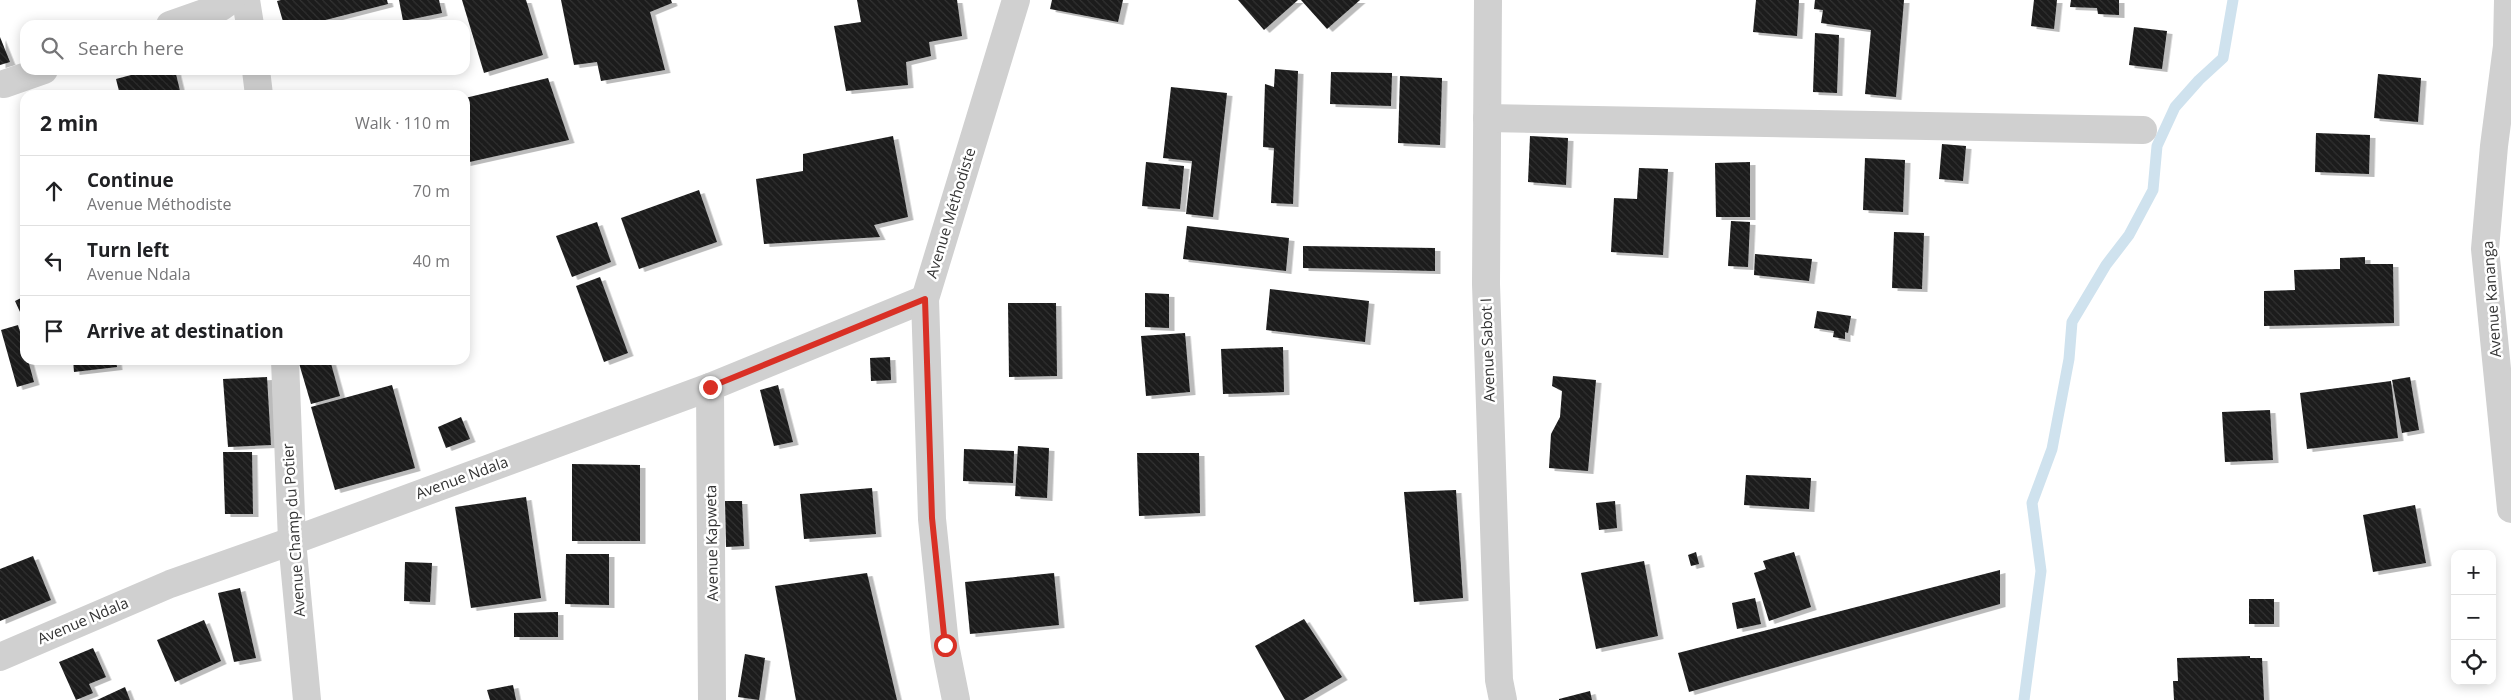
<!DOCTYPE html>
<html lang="en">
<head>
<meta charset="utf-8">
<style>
	:root { --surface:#fff; --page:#f6f6f6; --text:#202124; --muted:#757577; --line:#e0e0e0 }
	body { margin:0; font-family:"Open Sans",sans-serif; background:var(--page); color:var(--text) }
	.controls { position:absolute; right:15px; bottom:15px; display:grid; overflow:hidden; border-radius:10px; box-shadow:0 2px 12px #0003 }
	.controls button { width:45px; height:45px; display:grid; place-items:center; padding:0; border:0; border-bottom:1px solid var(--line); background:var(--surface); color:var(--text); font:25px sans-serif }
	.stop { position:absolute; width:15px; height:15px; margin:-11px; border:4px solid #d93025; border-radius:50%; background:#fff }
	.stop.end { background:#d93025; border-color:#fff; box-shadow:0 1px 5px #0008 }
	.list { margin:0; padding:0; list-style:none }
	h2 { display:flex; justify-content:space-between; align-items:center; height:65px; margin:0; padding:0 20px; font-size:21px }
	h2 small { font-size:16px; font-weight:400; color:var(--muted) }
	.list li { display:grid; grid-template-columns:32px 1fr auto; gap:15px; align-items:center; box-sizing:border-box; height:70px; padding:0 20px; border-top:1px solid var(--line) }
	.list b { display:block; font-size:19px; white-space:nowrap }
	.list p { margin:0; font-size:16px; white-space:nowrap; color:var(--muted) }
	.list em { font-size:16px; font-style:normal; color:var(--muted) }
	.icon { flex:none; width:28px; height:28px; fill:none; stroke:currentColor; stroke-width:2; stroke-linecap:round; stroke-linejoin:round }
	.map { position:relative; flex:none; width:2511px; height:700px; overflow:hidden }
	.search { position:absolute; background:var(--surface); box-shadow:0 2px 12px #0003; left:20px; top:20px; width:450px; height:55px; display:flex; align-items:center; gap:12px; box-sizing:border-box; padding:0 18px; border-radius:15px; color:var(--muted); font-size:19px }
	.panel { position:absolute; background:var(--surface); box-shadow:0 2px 12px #0003; left:20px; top:90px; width:450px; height:275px; border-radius:15px }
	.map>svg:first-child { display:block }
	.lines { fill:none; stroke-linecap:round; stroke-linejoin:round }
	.stream { stroke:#cfe2ee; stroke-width:11 }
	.building { fill:url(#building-back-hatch); filter:url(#shadow) }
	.minor { stroke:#d0d0d0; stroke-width:28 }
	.route { stroke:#d93025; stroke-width:6 }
	.labels { text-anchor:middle; stroke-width:5; stroke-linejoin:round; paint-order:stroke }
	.street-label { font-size:15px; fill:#333; stroke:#fff }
</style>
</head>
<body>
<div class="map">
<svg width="2511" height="700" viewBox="0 0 2511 700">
	<defs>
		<pattern id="building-back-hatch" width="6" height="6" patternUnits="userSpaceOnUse" patternTransform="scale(1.25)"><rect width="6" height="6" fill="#1a1a1a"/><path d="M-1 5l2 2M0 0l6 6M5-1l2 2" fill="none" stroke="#333"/></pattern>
		<filter id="shadow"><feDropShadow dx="5.5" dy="3" stdDeviation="0" flood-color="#0004"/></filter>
	</defs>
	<rect width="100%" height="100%" fill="#fff"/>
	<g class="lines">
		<polyline class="stream" points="2024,700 2041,571 2032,503 2052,449 2069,359 2072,322 2106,265 2129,235 2153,190 2157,146 2175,107 2199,80 2223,58 2233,0"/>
	</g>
	<g class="building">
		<polygon points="281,0 387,0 388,4 306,25 284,25 277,1"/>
		<polygon points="399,0 439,0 442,13 403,21"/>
		<polygon points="462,0 526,0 543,55 484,73"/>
		<polygon points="561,0 671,0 672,3 650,12 665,70 601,81 597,62 574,65"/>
		<polygon points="857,0 957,0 962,36 929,42 931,56 906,62 908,85 846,91 834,26 861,22"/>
		<polygon points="1052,0 1123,0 1118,22 1050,9"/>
		<polygon points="1238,0 1298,0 1264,30"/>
		<polygon points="1301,0 1360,0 1327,29"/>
		<polygon points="1756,0 1799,0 1797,36 1753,32"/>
		<polygon points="1815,0 1904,0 1896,97 1865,94 1871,30 1821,23 1823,10 1814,9"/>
		<polygon points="2034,0 2057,0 2054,29 2031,26"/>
		<polygon points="2071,0 2119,0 2119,15 2098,14 2097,8 2070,7"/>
		<polygon points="2134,27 2167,31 2162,69 2129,65"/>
		<polygon points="1815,33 1839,35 1837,93 1813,92"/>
		<polygon points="0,37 10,62 0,65"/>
		<polygon points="1275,69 1298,71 1293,204 1271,203 1274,148 1263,147 1265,84 1274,87"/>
		<polygon points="150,70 175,70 181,95 120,95 116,79"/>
		<polygon points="1331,72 1392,73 1391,106 1330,104"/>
		<polygon points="2378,74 2421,78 2418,122 2374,118"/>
		<polygon points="1400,76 1442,78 1440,145 1398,143"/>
		<polygon points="548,78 569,140 465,163 465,98"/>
		<polygon points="1171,87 1227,93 1213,217 1186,214 1192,161 1163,158"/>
		<polygon points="2316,133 2370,135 2369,174 2315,172"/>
		<polygon points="893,136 908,217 874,225 880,237 764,244 756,179 803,171 803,154"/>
		<polygon points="1530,136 1568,138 1566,185 1528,182"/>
		<polygon points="1942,144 1966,146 1963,181 1939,179"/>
		<polygon points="1865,158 1905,160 1903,212 1863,210"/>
		<polygon points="1146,162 1184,166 1180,209 1142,206"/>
		<polygon points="1750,162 1750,217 1716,217 1715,163"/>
		<polygon points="1639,168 1668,169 1663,255 1611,252 1614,198 1637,199"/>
		<polygon points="699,190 717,242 639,269 621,218"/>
		<polygon points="1731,221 1750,222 1748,267 1728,266"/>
		<polygon points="597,222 611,262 572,277 556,236"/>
		<polygon points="1187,226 1289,238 1286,271 1183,259"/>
		<polygon points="1894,232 1924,233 1922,289 1892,288"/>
		<polygon points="1303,246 1435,248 1435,271 1303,268"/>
		<polygon points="1755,254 1812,259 1809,281 1754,275"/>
		<polygon points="2365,257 2365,264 2393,264 2394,323 2264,326 2264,291 2295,290 2294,270 2340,269 2340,258"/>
		<polygon points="600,277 628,353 604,362 576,286"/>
		<polygon points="1270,289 1369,301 1365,342 1266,330"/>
		<polygon points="1145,293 1169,294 1169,328 1145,327"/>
		<polygon points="25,296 25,323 15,301"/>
		<polygon points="1008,303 1056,303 1057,376 1009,377"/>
		<polygon points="1817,311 1851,316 1848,333 1845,332 1845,339 1833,337 1834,331 1814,328"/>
		<polygon points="18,325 25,349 25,360 28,360 34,382 17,387 1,330"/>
		<polygon points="1185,333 1190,392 1146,396 1141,336"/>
		<polygon points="1283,347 1284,392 1223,394 1221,349"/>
		<polygon points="890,357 891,380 871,381 870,358"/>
		<polygon points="73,360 116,360 117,367 74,372"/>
		<polygon points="298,360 330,360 340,396 311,404"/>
		<polygon points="1553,376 1596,380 1588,471 1549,468 1551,434 1560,417 1562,391 1552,386"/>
		<polygon points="267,377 271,445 228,447 223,379"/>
		<polygon points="2410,377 2419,430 2402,433 2392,380"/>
		<polygon points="2391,381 2398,438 2307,449 2300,393"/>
		<polygon points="392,385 415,468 335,490 311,407"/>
		<polygon points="778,385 793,442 774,446 760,390"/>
		<polygon points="2270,410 2273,460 2225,462 2222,412"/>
		<polygon points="461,417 470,439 446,448 438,427"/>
		<polygon points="1018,446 1049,448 1047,498 1015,496"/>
		<polygon points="964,449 1014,451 1013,483 963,481"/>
		<polygon points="223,452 252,452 253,514 225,514"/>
		<polygon points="1137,453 1199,453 1200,513 1139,516"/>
		<polygon points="572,464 640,465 640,541 572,541"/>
		<polygon points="1746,475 1811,478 1809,509 1744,505"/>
		<polygon points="872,488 876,534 804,539 800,494"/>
		<polygon points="1456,490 1463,598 1414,602 1404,492"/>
		<polygon points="526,497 541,598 471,608 455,507"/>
		<polygon points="725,501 742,501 744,546 726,547"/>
		<polygon points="1615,501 1617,528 1599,530 1596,503"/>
		<polygon points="2415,505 2426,563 2373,572 2363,515"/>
		<polygon points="1696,552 1699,564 1691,566 1688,555"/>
		<polygon points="1794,552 1811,607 1769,621 1754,573 1766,569 1763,561"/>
		<polygon points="566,554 609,554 609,605 565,604"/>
		<polygon points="33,556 51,600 0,621 0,569"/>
		<polygon points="1644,561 1658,636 1596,649 1581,573"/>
		<polygon points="405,562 432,563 430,602 404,601"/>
		<polygon points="2000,570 2000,604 1689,692 1678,653"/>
		<polygon points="867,573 897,700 796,700 775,586"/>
		<polygon points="1054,573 1059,625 970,634 965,582"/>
		<polygon points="240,588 256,658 234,662 218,593"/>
		<polygon points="1755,598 1761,624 1737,629 1732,603"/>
		<rect x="2249" y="599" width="25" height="25"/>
		<polygon points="558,612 558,637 514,637 514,613"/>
		<polygon points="1304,619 1342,677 1303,700 1285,700 1255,646"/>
		<polygon points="204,620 221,661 175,682 157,640"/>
		<polygon points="93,648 106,677 89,684 93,693 76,700 59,662"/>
		<polygon points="745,654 765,658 759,700 738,697"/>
		<polygon points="2250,656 2250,658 2262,658 2264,700 2174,700 2173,681 2178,681 2177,658"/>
		<polygon points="513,685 516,700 490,700 487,690"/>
		<polygon points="125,687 130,700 97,700"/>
		<polygon points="1590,691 1592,700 1559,700 1559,699"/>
	</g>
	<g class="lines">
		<g class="minor">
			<polyline points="246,0 250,25"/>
			<polyline points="1488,0 1486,284 1499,680 1503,700"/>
			<polyline points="2508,0 2507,46 2494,146 2485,249 2511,509"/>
			<polyline points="170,25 221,7 231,0"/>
			<polyline points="256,70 259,95"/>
			<polyline points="4,84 44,70"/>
			<polyline points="1487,118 2143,130"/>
			<polyline points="285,360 292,541 307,700"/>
			<polyline points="710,387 712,700"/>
			<polyline points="0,657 170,584 292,541 710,387 925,299"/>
			<polyline points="956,700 945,645 932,519 925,299 1016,0"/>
		</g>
	</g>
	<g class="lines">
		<polyline class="route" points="710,387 925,299 932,518 945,645"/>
	</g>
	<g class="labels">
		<g class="street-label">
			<text transform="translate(951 213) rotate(-73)" y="5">Avenue Méthodiste</text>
			<text transform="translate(2492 299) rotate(-94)" y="5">Avenue Kananga</text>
			<text transform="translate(1488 350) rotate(-92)" y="5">Avenue Sabot I</text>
			<text transform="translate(462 478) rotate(-20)" y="5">Avenue Ndala</text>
			<text transform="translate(294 530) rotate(-94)" y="5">Avenue Champ du Potier</text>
			<text transform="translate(712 543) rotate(-91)" y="5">Avenue Kapweta</text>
			<text transform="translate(83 621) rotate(-23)" y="5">Avenue Ndala</text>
		</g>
	</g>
</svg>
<div class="controls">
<button>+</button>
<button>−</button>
<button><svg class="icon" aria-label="locate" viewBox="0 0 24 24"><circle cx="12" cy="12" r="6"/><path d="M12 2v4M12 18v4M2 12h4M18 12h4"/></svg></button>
</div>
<div class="stop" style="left:945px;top:645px"></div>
<div class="stop end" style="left:710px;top:387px"></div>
<div class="search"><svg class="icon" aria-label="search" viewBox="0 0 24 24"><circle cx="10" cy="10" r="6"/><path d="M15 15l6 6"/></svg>Search here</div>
<section class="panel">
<h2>2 min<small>Walk · 110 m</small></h2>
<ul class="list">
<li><svg class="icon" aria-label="ahead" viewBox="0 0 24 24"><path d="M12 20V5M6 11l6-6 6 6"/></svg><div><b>Continue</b><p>Avenue Méthodiste</p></div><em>70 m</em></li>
<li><svg class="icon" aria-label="left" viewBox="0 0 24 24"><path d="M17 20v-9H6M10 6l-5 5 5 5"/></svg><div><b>Turn left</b><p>Avenue Ndala</p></div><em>40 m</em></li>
<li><svg class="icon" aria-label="arrive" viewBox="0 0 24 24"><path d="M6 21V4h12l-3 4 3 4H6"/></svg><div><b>Arrive at destination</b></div></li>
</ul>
</section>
</div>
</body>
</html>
